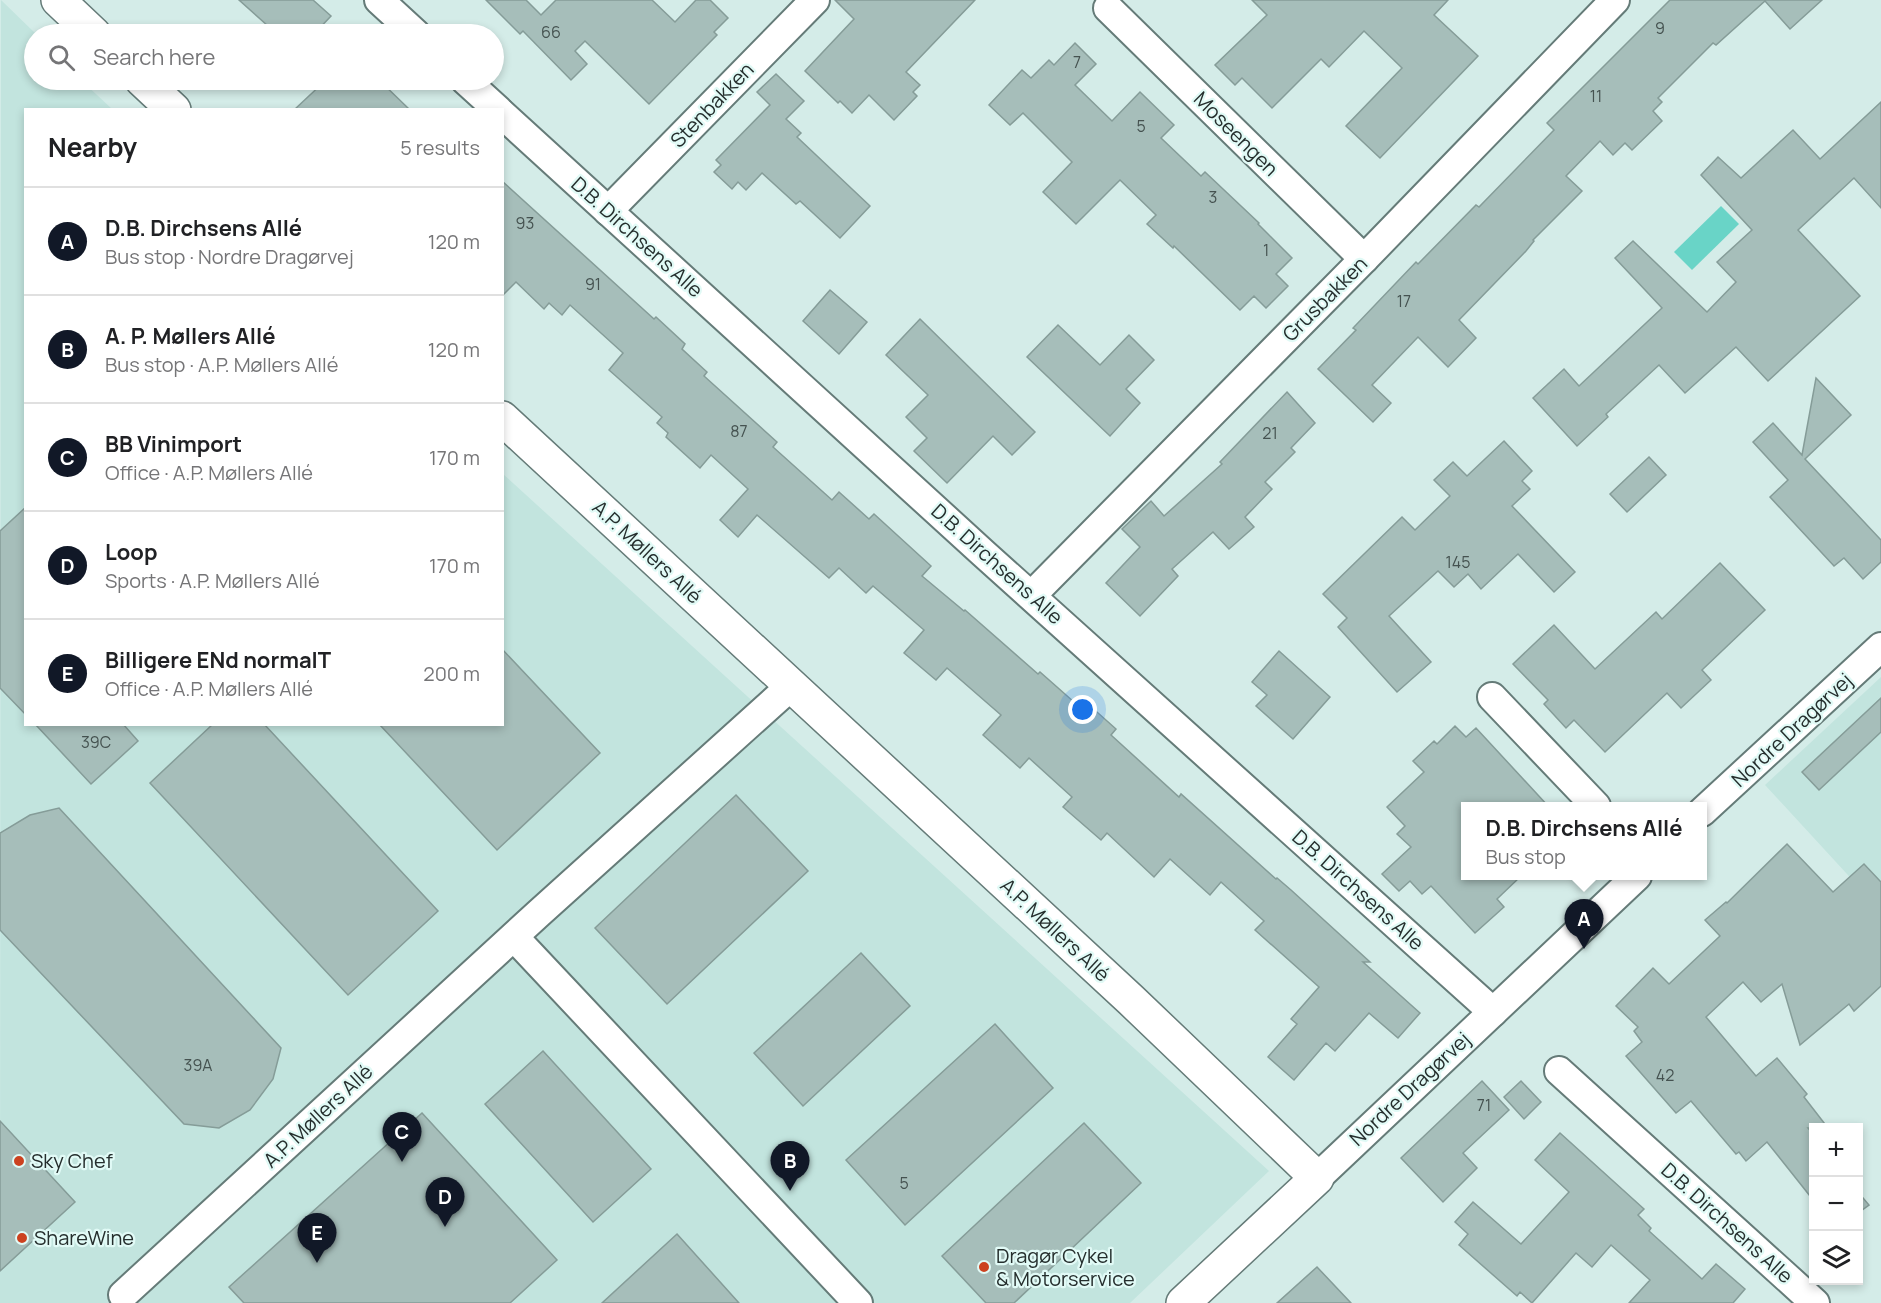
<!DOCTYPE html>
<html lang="en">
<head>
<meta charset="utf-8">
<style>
	:root { --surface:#fff; --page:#f2f2f2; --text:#202124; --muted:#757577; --line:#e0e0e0; --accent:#111827 }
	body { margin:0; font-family:Manrope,sans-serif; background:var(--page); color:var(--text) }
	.controls { position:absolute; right:18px; bottom:18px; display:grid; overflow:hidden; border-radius:0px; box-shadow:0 3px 9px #0003 }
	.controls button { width:54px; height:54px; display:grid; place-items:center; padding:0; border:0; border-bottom:2px solid var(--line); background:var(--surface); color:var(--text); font:30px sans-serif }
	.you { position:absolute; left:1083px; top:710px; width:21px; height:21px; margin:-15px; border:4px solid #fff; border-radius:50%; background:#1a73e8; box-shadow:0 0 0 9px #1a73e833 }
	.badge { display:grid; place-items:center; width:39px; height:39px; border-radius:50%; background:var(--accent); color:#fff; font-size:20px; font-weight:700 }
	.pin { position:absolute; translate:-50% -50px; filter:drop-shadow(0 2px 3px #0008) }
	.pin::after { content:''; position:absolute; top:32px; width:21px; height:18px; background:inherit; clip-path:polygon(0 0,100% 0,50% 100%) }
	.popup { position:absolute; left:1461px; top:802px; width:246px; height:78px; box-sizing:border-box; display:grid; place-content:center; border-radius:0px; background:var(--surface); filter:drop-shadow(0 2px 4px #0005); font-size:20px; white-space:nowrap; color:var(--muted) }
	.popup b { font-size:22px; color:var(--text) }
	.popup::after { content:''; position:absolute; left:50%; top:100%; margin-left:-12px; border:12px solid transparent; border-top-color:var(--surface) }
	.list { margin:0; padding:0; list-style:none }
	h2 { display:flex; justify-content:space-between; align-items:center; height:78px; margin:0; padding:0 24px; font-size:26px }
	h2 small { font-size:20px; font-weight:400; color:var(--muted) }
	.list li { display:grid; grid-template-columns:39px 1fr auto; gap:18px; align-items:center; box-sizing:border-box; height:108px; padding:0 24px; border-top:2px solid var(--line) }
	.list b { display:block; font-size:22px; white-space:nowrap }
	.list p { margin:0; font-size:20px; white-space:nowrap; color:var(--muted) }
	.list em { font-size:20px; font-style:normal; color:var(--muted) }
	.icon { flex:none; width:33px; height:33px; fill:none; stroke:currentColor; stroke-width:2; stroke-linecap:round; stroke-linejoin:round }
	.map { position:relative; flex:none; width:1881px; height:1303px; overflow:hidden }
	.search { position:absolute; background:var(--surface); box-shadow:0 3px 9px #0003; left:24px; top:24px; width:480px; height:66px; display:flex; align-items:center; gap:15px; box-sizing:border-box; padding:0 21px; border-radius:33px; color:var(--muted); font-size:22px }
	.panel { position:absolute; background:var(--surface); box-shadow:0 3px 9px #0003; left:24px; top:108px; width:480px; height:618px; border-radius:0px }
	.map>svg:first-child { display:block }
	.built { fill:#c2e4de }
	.water { fill:#69d4c7 }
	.building { fill:#a6beba; stroke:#859c98; stroke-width:1.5 }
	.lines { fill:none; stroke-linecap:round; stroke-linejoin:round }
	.street-casing { stroke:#657b78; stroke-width:32 }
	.secondary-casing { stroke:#657b78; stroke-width:36 }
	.street { stroke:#fff; stroke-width:28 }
	.secondary { stroke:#fff; stroke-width:33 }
	.poi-dot { fill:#cc4220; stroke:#e1faf6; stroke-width:2 }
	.labels { text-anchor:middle; stroke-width:4.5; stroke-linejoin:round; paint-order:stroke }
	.number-label { font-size:16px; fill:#455250 }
	.street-label { font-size:20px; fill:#252e2d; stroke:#e1faf6 }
	.poi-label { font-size:20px; fill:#252e2d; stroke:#e1faf6; text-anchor:start }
</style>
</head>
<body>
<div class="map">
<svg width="1881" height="1303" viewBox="0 0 1881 1303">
	<rect width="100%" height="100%" fill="#d4ece8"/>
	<g class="built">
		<polygon points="1,0 36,34 34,80 81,80 112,109 26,110 26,724 502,724 503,474 1269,1171 1130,1303 0,1303"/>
		<polygon points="1881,677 1881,911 1765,785"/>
	</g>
	<polygon class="water" points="1721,206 1739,224 1692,270 1674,252"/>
	<g class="building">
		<polygon points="239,0 313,0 331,16 314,34 277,34"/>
		<polygon points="486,0 526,0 541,15 556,0 652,0 675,22 696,0 710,0 728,18 714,32 717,35 649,104 585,41 575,51 587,64 571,80 523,31 520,34"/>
		<polygon points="835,0 975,0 906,72 920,85 913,92 917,96 894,120 869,95 852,113 840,101 838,103 805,71 854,19"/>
		<polygon points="1252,0 1448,0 1434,15 1478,56 1380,158 1346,126 1402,68 1364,31 1329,67 1321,59 1272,108 1242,78 1235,85 1215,65 1267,15"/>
		<polygon points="1670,0 1822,0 1790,29 1765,1 1716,45 1713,43 1658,98 1662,102 1653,111 1662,121 1632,150 1625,143 1613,155 1600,141 1566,176 1582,191 1533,240 1534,241 1526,251 1459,320 1476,338 1448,367 1418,337 1372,385 1391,403 1373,422 1318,369 1356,330 1353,328 1416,262 1418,264 1476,205 1479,207 1554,130 1547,123"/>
		<polygon points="1075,43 1096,64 1075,85 1112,121 1140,92 1174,125 1161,138 1201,176 1205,172 1259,223 1258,224 1292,258 1276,274 1288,286 1266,308 1254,296 1240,310 1174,246 1173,248 1147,224 1156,215 1120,180 1076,224 1043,192 1072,162 1023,113 1010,125 989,105 1022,70 1031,78 1049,60 1054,65"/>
		<polygon points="776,74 804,101 786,119 801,133 797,137 870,206 840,238 800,201 796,204 762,173 746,190 738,182 732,189 714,172 721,165 716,160 770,105 757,92"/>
		<polygon points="326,80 379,80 410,110 294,110"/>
		<polygon points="1881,102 1881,208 1854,178 1798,230 1860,296 1768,381 1736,347 1685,393 1659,365 1606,414 1608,417 1577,446 1533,398 1564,369 1579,386 1662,308 1615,258 1633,241 1707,312 1736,282 1717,262 1752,230 1701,175 1718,157 1741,178 1793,130 1820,159"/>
		<polygon points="502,181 654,319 656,317 685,344 682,349 707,372 704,376 777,442 773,447 832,500 839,492 869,519 874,514 931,566 922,576 964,611 965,610 1038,674 1040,672 1083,710 1088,704 1116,729 1111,735 1179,797 1181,794 1276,879 1277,878 1291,890 1370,962 1363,962 1420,1013 1398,1038 1369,1013 1335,1051 1326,1043 1294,1080 1268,1057 1297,1024 1291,1019 1319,987 1255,930 1264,921 1221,882 1210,895 1170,859 1154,877 1107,833 1101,840 1063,807 1072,797 1029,758 1020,768 983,735 1001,715 947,668 936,680 904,653 924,630 873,586 866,593 839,568 829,578 757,515 738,537 720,520 748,489 711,455 700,468 666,437 668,433 657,423 662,417 609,370 623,353 570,305 562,315 549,303 544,309 516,282 502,296"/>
		<polygon points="830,290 867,322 839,354 803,321"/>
		<polygon points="920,319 1035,432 1012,455 993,436 947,483 914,451 927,438 906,417 928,395 886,355"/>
		<polygon points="1058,325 1100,365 1129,335 1154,360 1126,389 1140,403 1110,436 1027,357"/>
		<polygon points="1816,378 1851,415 1805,459 1881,540 1881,562 1863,579 1844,558 1834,566 1770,497 1788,480 1753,442 1773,423 1802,455"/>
		<polygon points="1287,392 1315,423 1291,448 1295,452 1265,482 1272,489 1245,517 1254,527 1229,549 1213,532 1172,569 1178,576 1140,616 1106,583 1140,547 1122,529 1151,501 1164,516 1222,464 1220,462"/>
		<polygon points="1504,441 1532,471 1522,481 1530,489 1512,506 1575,572 1554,592 1518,554 1481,589 1468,574 1454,587 1438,571 1389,616 1431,662 1397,692 1338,627 1347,618 1323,594 1402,517 1415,530 1450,496 1434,480 1453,462 1467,476"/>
		<polygon points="1649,457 1666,475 1627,512 1610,494"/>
		<polygon points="26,507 26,715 0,688 0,531"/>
		<polygon points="1720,563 1765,610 1702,670 1711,680 1681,708 1667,693 1605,752 1574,720 1566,728 1544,704 1548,700 1513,664 1554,625 1595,669 1656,612 1662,619"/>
		<polygon points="502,649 600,753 497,850 379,724 502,724"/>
		<polygon points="1279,651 1330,697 1293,739 1256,706 1267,695 1252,682"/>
		<polygon points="1881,698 1881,732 1819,790 1802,772"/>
		<polygon points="35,724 123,724 138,741 91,784"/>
		<polygon points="213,724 264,724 438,911 348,995 150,783"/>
		<polygon points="1455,726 1466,737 1476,728 1549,807 1466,807 1466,876 1521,876 1497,899 1504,907 1475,933 1431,886 1422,894 1410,881 1399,891 1382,874 1411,847 1397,834 1405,826 1387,807 1424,772 1413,761 1434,741 1437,744"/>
		<polygon points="736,795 808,871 667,1004 595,928"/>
		<polygon points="59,808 281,1048 273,1079 250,1110 219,1128 184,1124 0,930 0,833 30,815"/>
		<polygon points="1787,844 1833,892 1864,864 1881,882 1881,986 1854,1011 1849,1004 1800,1045 1782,984 1761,1002 1743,982 1706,1017 1756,1076 1777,1058 1807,1094 1804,1097 1828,1128 1808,1128 1814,1135 1814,1201 1767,1142 1746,1161 1739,1152 1736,1154 1691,1101 1676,1113 1626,1056 1642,1042 1634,1031 1638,1027 1616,1006 1653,968 1669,984 1720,936 1705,920 1726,902 1727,903"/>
		<polygon points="861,953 910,1006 803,1106 754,1053"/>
		<polygon points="995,1024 1053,1088 905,1225 846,1160"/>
		<polygon points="543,1051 651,1169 593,1222 485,1104"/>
		<polygon points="1482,1081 1509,1110 1463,1153 1477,1168 1443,1202 1401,1158"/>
		<polygon points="1521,1081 1541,1102 1524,1119 1504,1097"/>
		<polygon points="422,1113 557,1260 510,1303 244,1303 229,1287"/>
		<polygon points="0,1121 75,1202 0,1271"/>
		<polygon points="1084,1123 1141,1183 1014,1303 986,1303 942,1256"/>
		<polygon points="1560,1133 1644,1209 1638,1215 1651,1228 1649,1231 1702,1279 1716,1264 1745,1289 1733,1303 1629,1303 1650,1280 1611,1245 1592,1267 1576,1253 1532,1303 1520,1292 1517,1296 1459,1245 1468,1234 1455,1222 1473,1202 1521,1244 1569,1192 1535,1160"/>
		<polygon points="1858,1192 1869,1205 1858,1213"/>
		<polygon points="677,1234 739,1303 602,1303"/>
		<polygon points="1317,1267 1351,1303 1277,1303"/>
	</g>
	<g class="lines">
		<g class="street-casing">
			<g id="street">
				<polyline points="379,0 416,34"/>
				<polyline points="1108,8 1364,259"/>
				<polyline points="465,80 498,110"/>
				<polyline points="502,114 983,553 1493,1012"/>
				<polyline points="608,211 815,0"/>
				<polyline points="1032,595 1364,259 1615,0"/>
				<polyline points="1492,697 1596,806"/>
				<polyline points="1702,812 1881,647"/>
				<polyline points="514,937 858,1303"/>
				<polyline points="1559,1071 1815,1303"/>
				<polyline points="1317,1178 1637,876"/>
				<polyline points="123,1295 538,914 791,686"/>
			</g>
		</g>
		<g class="secondary-casing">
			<g id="secondary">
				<polyline points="58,0 94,34"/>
				<polyline points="142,80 174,110"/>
				<polyline points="502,418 1131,1000 1317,1178 1183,1303"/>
			</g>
		</g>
		<use href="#street" class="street"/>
		<use href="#secondary" class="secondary"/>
	</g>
	<g class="poi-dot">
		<circle cx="19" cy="1161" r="6"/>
		<circle cx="22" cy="1238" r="6"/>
		<circle cx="984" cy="1267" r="6"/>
	</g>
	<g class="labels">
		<g class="number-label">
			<text x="1660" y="34">9</text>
			<text x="551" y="38">66</text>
			<text x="1077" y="68">7</text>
			<text x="1596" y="102">11</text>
			<text x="1141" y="132">5</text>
			<text x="1213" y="203">3</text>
			<text x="525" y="229">93</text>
			<text x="1266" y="256">1</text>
			<text x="593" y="290">91</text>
			<text x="1404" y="307">17</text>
			<text x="739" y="437">87</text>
			<text x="1270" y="439">21</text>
			<text x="1458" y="568">145</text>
			<text x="96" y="748">39C</text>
			<text x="198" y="1071">39A</text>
			<text x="1665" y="1081">42</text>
			<text x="1484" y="1111">71</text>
			<text x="904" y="1189">5</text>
		</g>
		<g class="street-label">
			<text transform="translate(712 105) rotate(-46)" y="7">Stenbakken</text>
			<text transform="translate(1236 134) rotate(45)" y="7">Moseengen</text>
			<text transform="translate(637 237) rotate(42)" y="7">D.B. Dirchsens Alle</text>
			<text transform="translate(1325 299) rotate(-45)" y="7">Grusbakken</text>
			<text transform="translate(647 552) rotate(43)" y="7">A.P. Møllers Allé</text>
			<text transform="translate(997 564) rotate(42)" y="7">D.B. Dirchsens Alle</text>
			<text transform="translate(1792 730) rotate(-43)" y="7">Nordre Dragørvej</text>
			<text transform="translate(1358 890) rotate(42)" y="7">D.B. Dirchsens Alle</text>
			<text transform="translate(1055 930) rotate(43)" y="7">A.P. Møllers Allé</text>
			<text transform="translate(1410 1089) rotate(-43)" y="7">Nordre Dragørvej</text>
			<text transform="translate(318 1116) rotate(-43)" y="7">A.P. Møllers Allé</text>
			<text transform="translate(1727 1223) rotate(42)" y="7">D.B. Dirchsens Alle</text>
		</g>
		<g class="poi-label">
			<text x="31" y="1168">Sky Chef</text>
			<text x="34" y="1245">ShareWine</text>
			<text x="996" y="1263">Dragør Cykel<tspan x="996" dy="23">&amp; Motorservice</tspan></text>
		</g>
	</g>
</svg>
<div class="controls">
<button>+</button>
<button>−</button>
<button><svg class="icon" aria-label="layers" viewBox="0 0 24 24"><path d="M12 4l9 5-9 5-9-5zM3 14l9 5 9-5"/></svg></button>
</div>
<div class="you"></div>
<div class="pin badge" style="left:1584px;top:949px">A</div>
<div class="popup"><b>D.B. Dirchsens Allé</b>Bus stop</div>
<div class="pin badge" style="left:790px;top:1191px">B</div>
<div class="pin badge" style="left:402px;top:1162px">C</div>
<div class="pin badge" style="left:445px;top:1227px">D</div>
<div class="pin badge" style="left:317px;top:1263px">E</div>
<div class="search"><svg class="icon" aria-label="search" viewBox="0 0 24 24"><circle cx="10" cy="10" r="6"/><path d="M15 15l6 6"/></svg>Search here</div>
<section class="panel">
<h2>Nearby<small>5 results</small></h2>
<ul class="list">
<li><span class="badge">A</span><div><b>D.B. Dirchsens Allé</b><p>Bus stop · Nordre Dragørvej</p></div><em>120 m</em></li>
<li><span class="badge">B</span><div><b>A. P. Møllers Allé</b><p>Bus stop · A.P. Møllers Allé</p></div><em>120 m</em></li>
<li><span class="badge">C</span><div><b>BB Vinimport</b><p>Office · A.P. Møllers Allé</p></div><em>170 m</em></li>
<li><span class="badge">D</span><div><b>Loop</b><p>Sports · A.P. Møllers Allé</p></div><em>170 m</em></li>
<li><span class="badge">E</span><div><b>Billigere ENd normalT</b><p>Office · A.P. Møllers Allé</p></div><em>200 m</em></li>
</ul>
</section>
</div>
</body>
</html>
